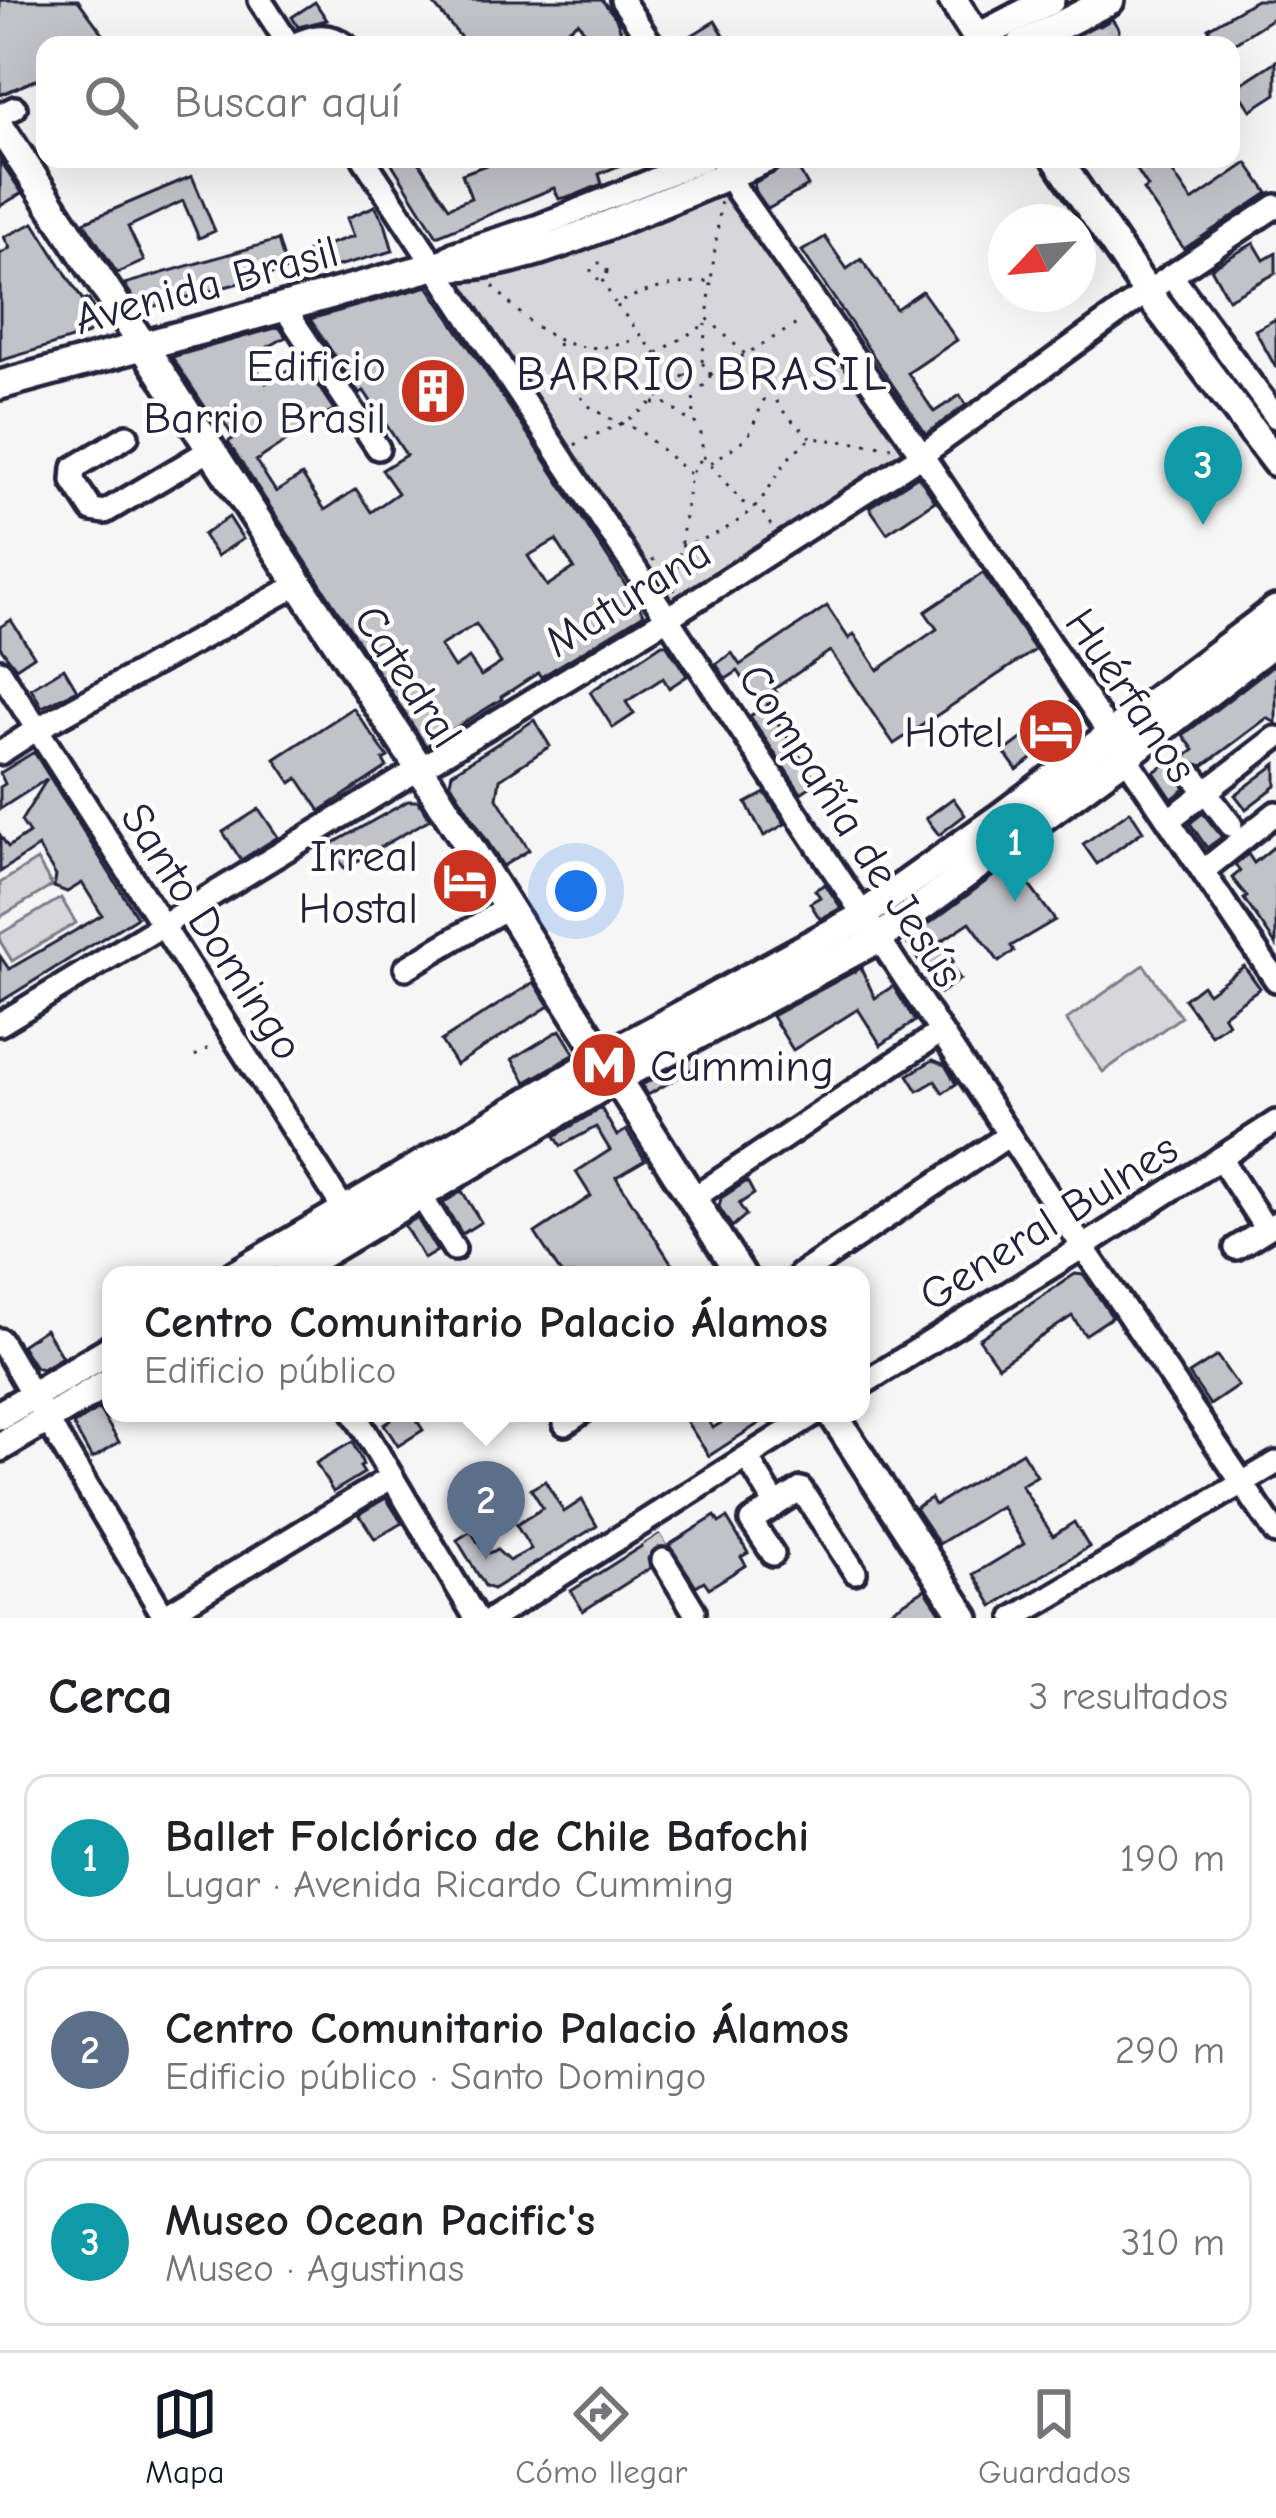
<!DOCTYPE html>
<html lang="es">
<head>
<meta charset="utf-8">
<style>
	:root { --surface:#fff; --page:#f6f6f6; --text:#202124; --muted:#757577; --line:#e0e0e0; --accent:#111827 }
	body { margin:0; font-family:"Comic Neue",sans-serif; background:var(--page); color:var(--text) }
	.compass { position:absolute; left:988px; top:204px; width:108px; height:108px; border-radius:50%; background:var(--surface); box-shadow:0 12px 48px #0002; rotate:244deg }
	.you { position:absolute; left:576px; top:891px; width:42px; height:42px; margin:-30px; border:9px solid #fff; border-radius:50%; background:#1a73e8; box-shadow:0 0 0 18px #1a73e833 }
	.badge { display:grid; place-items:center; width:78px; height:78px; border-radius:50%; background:var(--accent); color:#fff; font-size:39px; font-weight:700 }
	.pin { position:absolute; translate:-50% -99px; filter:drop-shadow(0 3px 6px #0008) }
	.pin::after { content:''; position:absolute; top:63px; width:42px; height:36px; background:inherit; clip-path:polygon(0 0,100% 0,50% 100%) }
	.popup { position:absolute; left:102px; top:1266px; width:768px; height:156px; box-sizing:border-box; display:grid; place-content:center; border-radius:24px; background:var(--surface); filter:drop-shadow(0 3px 9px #0005); font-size:39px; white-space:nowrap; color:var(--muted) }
	.popup b { font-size:45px; color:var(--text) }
	.popup::after { content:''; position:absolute; left:50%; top:100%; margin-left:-24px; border:24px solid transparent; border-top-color:var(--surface) }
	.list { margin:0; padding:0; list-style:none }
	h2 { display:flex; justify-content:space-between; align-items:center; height:156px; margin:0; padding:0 48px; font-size:51px }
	h2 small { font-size:39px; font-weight:400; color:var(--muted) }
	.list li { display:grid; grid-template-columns:78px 1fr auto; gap:36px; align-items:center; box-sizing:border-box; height:168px; margin:0 24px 24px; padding:0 24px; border:3px solid var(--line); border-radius:24px }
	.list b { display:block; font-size:45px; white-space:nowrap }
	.list p { margin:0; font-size:39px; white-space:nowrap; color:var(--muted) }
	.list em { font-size:39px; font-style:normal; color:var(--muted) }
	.icon { flex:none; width:66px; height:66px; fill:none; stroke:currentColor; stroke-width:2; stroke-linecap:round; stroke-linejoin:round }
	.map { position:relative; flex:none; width:1276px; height:1618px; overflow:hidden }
	.search { position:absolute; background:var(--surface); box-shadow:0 12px 48px #0002; left:36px; right:36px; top:36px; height:132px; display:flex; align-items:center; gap:30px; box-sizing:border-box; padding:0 42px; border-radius:24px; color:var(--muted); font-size:45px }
	.sheet { height:732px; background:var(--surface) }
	nav { display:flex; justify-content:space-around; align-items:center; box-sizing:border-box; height:168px; border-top:3px solid var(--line); background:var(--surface); font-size:33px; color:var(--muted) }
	nav a { display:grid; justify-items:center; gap:6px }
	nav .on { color:var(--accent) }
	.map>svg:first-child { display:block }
	.green { fill:#d7d7db; stroke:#7c7c8b; stroke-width:3 }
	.building { fill:#c2c2c9; stroke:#22223b; stroke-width:3; fill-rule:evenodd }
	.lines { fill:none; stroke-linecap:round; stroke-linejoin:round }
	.minor-tunnel { stroke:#ccccd1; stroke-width:21; stroke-dasharray:21 10; stroke-linecap:butt }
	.minor-casing { stroke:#22223b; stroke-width:30 }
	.major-casing { stroke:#22223b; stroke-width:36 }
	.path { stroke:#22223b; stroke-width:3; stroke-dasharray:3 9; stroke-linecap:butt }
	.minor { stroke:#fff; stroke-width:21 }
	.major { stroke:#fff; stroke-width:27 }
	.labels { text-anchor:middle; stroke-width:9; stroke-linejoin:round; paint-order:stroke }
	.street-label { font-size:45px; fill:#22223b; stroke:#fff }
	.poi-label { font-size:45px; fill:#22223b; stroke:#fff; text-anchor:end }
	.neighbourhood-label { font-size:48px; letter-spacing:3px; fill:#22223b; stroke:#fff }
</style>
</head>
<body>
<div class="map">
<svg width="1276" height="1618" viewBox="0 0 1276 1618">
	<rect width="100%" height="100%" fill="#f6f6f7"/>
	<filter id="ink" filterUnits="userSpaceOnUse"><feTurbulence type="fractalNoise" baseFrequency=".00833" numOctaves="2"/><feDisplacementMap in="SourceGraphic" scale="24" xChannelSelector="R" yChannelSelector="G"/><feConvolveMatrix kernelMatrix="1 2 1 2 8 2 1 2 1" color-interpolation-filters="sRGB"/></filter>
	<g filter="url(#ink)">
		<g class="green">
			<polygon points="721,193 818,322 908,451 673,602 459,287 462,279"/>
			<polygon points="37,860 52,886 0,917 0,883"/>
			<polygon points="61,898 76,923 12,961 0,941 0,934"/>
			<polygon points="1144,965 1181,1017 1103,1072 1066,1020"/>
		</g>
		<g class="building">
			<polygon points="0,0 78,0 111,45 45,45 45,76 0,95"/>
			<polygon points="430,0 602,0 616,18 626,45 595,45 578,22 545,45 467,45"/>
			<polygon points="1256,0 1276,0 1276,16 1231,45 1218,45 1208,28"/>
			<polygon points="315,2 327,20 298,27 292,17"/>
			<polygon points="1112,19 1119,29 1118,45 1068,45"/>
			<polygon points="715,21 730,45 676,45"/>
			<polygon points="1276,61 1276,94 1251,110 1236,87"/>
			<polygon points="389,159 417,159 449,207 471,198 462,174 494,162 492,159 634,159 599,174 602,184 576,195 559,199 554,188 437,236"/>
			<polygon points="1130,159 1187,159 1171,170 1192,201 1247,163 1268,193 1184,249 1143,190 1148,187"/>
			<polygon points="0,160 22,193 0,206"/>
			<polygon points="794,161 808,186 768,209 754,189 754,183"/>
			<polygon points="192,176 215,231 199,238 183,201 128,227 144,261 117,273 84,222"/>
			<polygon points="375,206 385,223 393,251 316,272 308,251 354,236 347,218"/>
			<polygon points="34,223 82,299 89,300 98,316 96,327 88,334 0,361 0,254 10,248 4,237"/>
			<polygon points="825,237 847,269 861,259 896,309 922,291 957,340 908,373 934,412 960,395 966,405 926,434 802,251"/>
			<polygon points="278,240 287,270 148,308 135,300 124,284"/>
			<polygon points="1254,243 1264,260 1276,253 1276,273 1228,299 1211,268"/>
			<path d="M 428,286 L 541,454 L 644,614 L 541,677 L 538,673 L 501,697 L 502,699 L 426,746 L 228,442 L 234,438 L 217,412 L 211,416 L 172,357 L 279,327 L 286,337 L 250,357 L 266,383 L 302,362 L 334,410 L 256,461 L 276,492 L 302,475 L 325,510 L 356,489 L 371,512 L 398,493 L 382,470 L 406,455 L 364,391 L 360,394 L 310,319 ZM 556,540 L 574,568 L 547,586 L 528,556 ZM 476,624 L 501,663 L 481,676 L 469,658 L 454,668 L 440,646 Z"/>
			<polygon points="1276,319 1276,368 1255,330"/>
			<polygon points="918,476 935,501 887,533 869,507"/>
			<polygon points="229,517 243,539 217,556 203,535"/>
			<polygon points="983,573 1035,650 894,744 830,651 774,689 779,697 765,706 771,702 781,717 776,720 817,782 801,793 750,716 762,708 738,671 726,679 716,664 732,653 740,665 827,606 849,639 854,634 878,670 937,629 925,612"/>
			<polygon points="11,620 34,656 16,668 0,647 0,627"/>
			<polygon points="662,644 666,644 687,676 669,688 663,678 626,702 634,714 613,728 590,692"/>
			<polygon points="1276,663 1276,723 1267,718 1203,766 1194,763 1187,766 1180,779 1185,789 1172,799 1154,772 1168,762 1172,767 1194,750 1183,735"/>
			<polygon points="64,668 77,690 42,707 31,688"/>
			<polygon points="1070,702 1082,719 1080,723 1017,770 1004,752"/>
			<polygon points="353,708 388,757 383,760 387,767 320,811 298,778 291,783 275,759"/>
			<polygon points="534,720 550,746 500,779 497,798 529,850 503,866 450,782 452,773"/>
			<polygon points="34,752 137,917 0,1002 0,956 9,969 102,915 82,883 67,892 54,887 56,876 38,847 0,872 0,835 8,847 29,833 21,821 47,779 0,809 0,787 5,784 0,773"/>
			<polygon points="1276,764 1276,786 1246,809 1235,795"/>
			<polygon points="765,793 785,824 764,836 746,803"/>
			<polygon points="953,798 965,815 939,835 926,818"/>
			<polygon points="408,801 418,801 430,819 344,868 330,845"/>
			<polygon points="259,809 278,837 241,860 223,832"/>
			<polygon points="1130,811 1143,831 1097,864 1083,844"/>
			<polygon points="1203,813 1222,837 1207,848 1190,823"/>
			<polygon points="1276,845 1276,945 1244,899 1247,897 1232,878 1240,871 1235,864 1248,854 1254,863"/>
			<polygon points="1012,862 1055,920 1011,946 1014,951 999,962 970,922 940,942 953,961 950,964 960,979 940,993 907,943 907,940"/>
			<polygon points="825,884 841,908 820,919 810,903 820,897 815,890"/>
			<polygon points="1244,966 1260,988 1223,1015 1228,1023 1211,1035 1184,999 1202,985 1208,993"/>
			<polygon points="861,968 875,998 893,986 915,1021 881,1045 858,1009 793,1050 772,1016"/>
			<polygon points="534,982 549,1006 456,1065 441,1041"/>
			<polygon points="560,1030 575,1054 526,1082 512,1059"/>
			<polygon points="694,1057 699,1065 648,1095 642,1085"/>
			<polygon points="933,1060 945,1065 956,1084 943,1093 935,1081 918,1091 908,1075"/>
			<polygon points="601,1108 617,1136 626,1130 645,1160 616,1177 679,1275 562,1275 535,1233 591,1196 576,1172 610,1150 596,1127 561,1146 555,1136"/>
			<polygon points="747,1181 754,1194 739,1204 746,1215 732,1227 719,1207 721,1198"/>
			<polygon points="462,1191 481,1222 462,1234 443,1203"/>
			<polygon points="417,1218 437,1251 424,1259 404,1225"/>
			<polygon points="1075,1274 1084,1275 1112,1317 1085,1335 1072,1316 998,1366 979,1339"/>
			<polygon points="45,1329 62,1357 42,1369 35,1367 21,1345"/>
			<polygon points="1217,1356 1238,1386 1210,1405 1189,1374"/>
			<polygon points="99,1409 119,1442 92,1459 73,1425"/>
			<polygon points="401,1413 412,1413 423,1430 398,1446 384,1424"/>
			<polygon points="681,1413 704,1413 713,1428 736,1413 775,1413 709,1456"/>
			<polygon points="352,1442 360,1457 363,1465 360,1467 364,1473 333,1492 316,1463"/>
			<polygon points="1022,1452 1037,1476 1021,1485 1053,1536 1074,1522 1089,1547 993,1606 974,1574 1024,1544 1001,1506 939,1544 915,1508 931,1498 935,1505"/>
			<polygon points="545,1481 564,1512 582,1500 597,1526 493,1589 485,1586 457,1540 471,1531 485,1554 497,1550 509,1561 531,1549 516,1525 543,1508 531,1489"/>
			<polygon points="386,1498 402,1523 375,1539 359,1514"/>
			<polygon points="715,1516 719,1523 727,1518 748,1553 741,1557 746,1565 709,1588 704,1581 696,1586 669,1545"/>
			<polygon points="659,1535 666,1546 656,1547 651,1552 648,1559 650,1568 583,1611 571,1591"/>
			<polygon points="925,1589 944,1618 879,1618"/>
		</g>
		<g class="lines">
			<g class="minor-tunnel">
				<polyline points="1093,45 1096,27"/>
				<polyline points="651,1540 663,1560"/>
			</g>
			<g class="minor-casing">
				<g id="minor">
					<polyline points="260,0 289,45"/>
					<polyline points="622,0 652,45"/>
					<path d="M 294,45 C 312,36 328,32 345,45"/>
					<polyline points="0,115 15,108"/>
					<polyline points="364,159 1083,1247 1276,1533"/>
					<polyline points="721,159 738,192 922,455 1276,980"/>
					<polyline points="434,266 455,253 539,226 705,159"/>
					<polyline points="1171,275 1276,417"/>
					<polyline points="283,306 378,448"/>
					<polyline points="127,436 74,468 73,481 92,510 105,512 210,450"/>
					<polyline points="0,671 352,1222"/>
					<polyline points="0,753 37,729 299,584"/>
					<polyline points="1195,778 1231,825"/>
					<polyline points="1169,820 1276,738"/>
					<polyline points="1203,871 1276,813"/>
					<polyline points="406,968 508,907"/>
					<polyline points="0,1024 669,617 922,455 1147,292 1276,206"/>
					<polyline points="1220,1158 1266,1229"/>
					<polyline points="421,1196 454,1249"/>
					<polyline points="692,1199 941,1032"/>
					<polyline points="1236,1248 1276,1223"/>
					<polyline points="800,1275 1009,1135"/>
					<polyline points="0,1340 165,1618"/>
					<polyline points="861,1385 1083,1247 1276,1122"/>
					<polyline points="354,1413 476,1618"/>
					<polyline points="565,1424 581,1413"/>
					<polyline points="747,1457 776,1505"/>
					<polyline points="773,1554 751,1521 801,1489 855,1572"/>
					<polyline points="663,1560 694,1611"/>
					<polyline points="164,1616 392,1477"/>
					<polyline points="493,1618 816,1413"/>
					<polyline points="1014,1618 1276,1463"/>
				</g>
			</g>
			<g class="major-casing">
				<g id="major">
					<polyline points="953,0 982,45"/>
					<polyline points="977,38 1050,0"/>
					<polyline points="1021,45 1110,0"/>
					<polyline points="0,127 420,769 741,1275"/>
					<polyline points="1057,159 1147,292 1276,462"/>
					<path d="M 0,385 L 434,266 C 503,270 571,240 634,214 C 678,197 721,178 765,159"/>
					<polyline points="235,1275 610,1054 856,920 1002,816 1276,610"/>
					<polyline points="286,1275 615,1079 879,938 1126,756 1276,640"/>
					<polyline points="832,1413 965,1618"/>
					<polyline points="0,1415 111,1349"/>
					<polyline points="0,1447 111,1381"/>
				</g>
			</g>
			<g class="path">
				<circle cx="599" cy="271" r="8"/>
				<polyline points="602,280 615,303"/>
				<polyline points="711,283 707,318 745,354 786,415 811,437"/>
				<path d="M 493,286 C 537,333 573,364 639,338"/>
				<polyline points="558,343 564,373 587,405 609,418 640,431 691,475"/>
				<polyline points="657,353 706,324"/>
				<polyline points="702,362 706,324"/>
				<circle cx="698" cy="375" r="12"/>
				<polyline points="710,375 802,321"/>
				<polyline points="693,386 694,421 701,434 703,456 742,502 761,510 772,527"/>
				<polyline points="653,403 665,403 685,418 692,420"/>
				<path d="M 575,445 C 592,434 612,430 629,419 C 650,406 664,390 686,379 L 656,354 L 616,304 C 647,288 677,283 711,281 L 721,200"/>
				<polyline points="711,463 748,437 767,393"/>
				<path d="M 681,545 C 710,540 745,522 763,497 C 783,469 781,460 812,438 L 892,447"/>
				<polyline points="652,559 674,590"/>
				<polyline points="674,591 691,475 703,456"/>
				<polyline points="195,1056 215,1044"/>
			</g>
			<use href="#minor" class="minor"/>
			<use href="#major" class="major"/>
		</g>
	</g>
	<defs>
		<g id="building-disc" transform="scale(3.45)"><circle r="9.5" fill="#c8321e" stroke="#fff"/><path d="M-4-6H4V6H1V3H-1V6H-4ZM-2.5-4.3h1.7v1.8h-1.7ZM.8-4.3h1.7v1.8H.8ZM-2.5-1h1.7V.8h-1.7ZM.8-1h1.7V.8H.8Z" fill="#fff"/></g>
		<g id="hotel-disc" transform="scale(3.45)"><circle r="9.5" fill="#c8321e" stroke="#fff"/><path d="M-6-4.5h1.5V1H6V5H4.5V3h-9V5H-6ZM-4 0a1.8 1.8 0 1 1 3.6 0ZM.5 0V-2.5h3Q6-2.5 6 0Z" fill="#fff"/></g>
		<g id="metro-disc" transform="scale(3.45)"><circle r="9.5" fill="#c8321e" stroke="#fff"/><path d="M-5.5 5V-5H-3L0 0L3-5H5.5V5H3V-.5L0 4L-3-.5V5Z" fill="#fff"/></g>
	</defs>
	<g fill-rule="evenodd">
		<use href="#building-disc" x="433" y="391"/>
		<use href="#hotel-disc" x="1051" y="731"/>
		<use href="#hotel-disc" x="465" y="881"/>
		<use href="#metro-disc" x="604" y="1065"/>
	</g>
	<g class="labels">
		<g class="street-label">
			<text transform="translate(206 284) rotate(-15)" y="16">Avenida Brasil</text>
			<text transform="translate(627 596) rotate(-32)" y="16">Maturana</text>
			<text transform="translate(409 676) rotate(57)" y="16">Catedral</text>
			<text transform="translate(1132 695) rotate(56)" y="16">Huérfanos</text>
			<text transform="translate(852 825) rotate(57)" y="16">Compañía de Jesús</text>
			<text transform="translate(213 931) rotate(57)" y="16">Santo Domingo</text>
			<text transform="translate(1048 1221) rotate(-32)" y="16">General Bulnes</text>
		</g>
		<g class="poi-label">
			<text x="386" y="381">Edificio<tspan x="386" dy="52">Barrio Brasil</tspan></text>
			<text x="1004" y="747">Hotel</text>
			<text x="418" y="871">Irreal<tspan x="418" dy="52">Hostal</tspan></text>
			<text x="650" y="1081" text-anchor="start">Cumming</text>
		</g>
		<g class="neighbourhood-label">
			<text x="703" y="390">BARRIO BRASIL</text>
		</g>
	</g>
</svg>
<svg class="compass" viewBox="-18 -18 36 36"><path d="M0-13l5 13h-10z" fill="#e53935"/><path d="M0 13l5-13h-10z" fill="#757577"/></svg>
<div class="you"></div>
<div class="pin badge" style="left:1015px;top:902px;background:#0f9aa8">1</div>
<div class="pin badge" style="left:486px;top:1560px;background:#5c6f8a">2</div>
<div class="popup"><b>Centro Comunitario Palacio Álamos</b>Edificio público</div>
<div class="pin badge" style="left:1203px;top:525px;background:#0f9aa8">3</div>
<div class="search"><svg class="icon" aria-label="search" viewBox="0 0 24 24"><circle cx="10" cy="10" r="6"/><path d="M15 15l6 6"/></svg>Buscar aquí</div>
</div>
<section class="sheet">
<h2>Cerca<small>3 resultados</small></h2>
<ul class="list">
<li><span class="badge" style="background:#0f9aa8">1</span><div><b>Ballet Folclórico de Chile Bafochi</b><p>Lugar · Avenida Ricardo Cumming</p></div><em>190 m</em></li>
<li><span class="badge" style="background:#5c6f8a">2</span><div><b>Centro Comunitario Palacio Álamos</b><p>Edificio público · Santo Domingo</p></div><em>290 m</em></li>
<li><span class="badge" style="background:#0f9aa8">3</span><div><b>Museo Ocean Pacific's</b><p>Museo · Agustinas</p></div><em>310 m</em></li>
</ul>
</section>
<nav>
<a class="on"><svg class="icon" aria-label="map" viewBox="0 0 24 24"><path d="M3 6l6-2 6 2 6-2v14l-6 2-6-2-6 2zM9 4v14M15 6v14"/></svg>Mapa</a>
<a><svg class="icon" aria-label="directions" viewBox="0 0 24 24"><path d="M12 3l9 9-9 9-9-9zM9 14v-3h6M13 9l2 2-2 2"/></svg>Cómo llegar</a>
<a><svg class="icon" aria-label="saved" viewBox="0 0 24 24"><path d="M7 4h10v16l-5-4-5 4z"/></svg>Guardados</a>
</nav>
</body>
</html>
